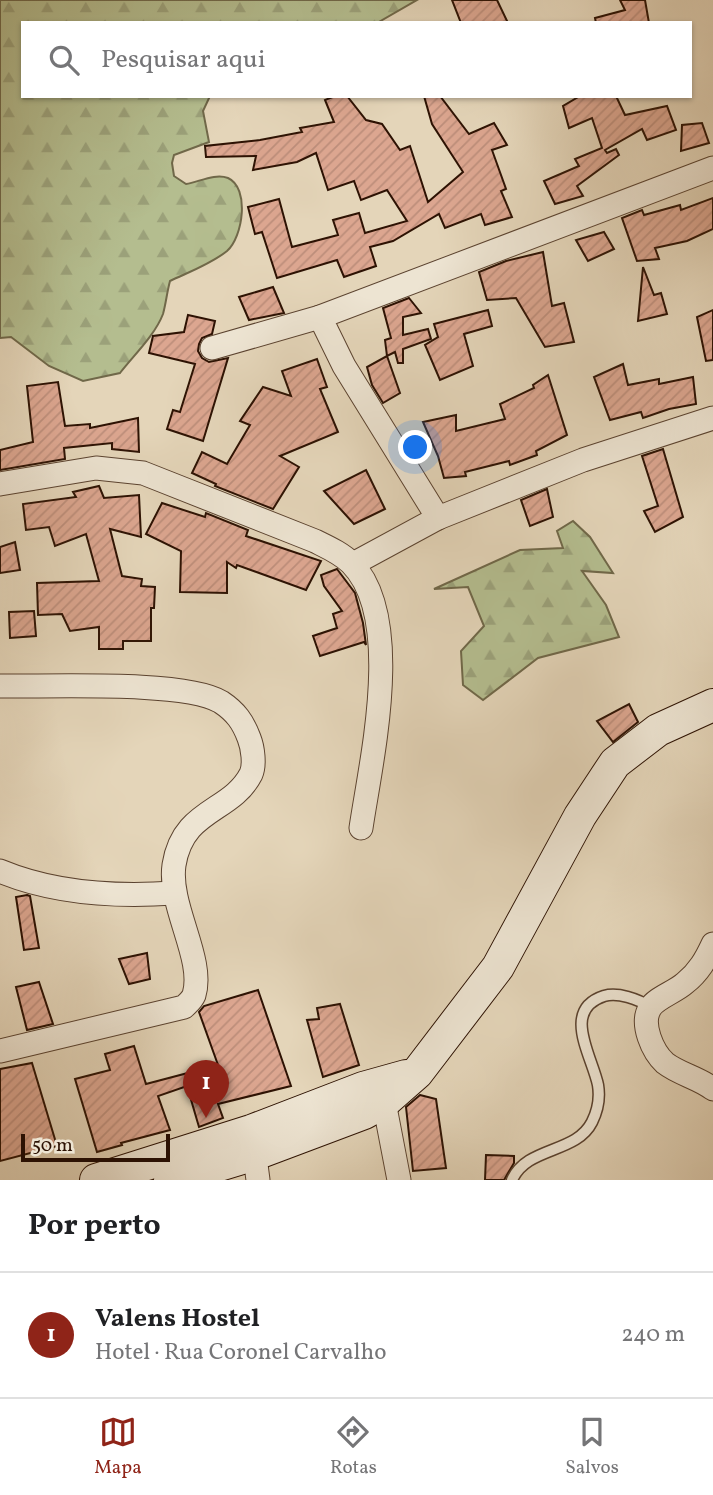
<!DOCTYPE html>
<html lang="pt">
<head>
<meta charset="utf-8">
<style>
	:root { --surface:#fff; --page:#f2f2f2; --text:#202124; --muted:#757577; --line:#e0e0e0; --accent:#8f2418 }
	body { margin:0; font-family:Vollkorn,serif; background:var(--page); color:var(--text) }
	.scale { position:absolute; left:21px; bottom:18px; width:149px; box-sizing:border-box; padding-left:7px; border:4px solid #2d1203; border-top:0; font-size:19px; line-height:24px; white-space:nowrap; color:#2d1203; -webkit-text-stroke:5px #ede4d2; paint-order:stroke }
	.you { position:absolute; left:416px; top:448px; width:24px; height:24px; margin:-18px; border:5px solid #fff; border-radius:50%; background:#1a73e8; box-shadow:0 0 0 10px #1a73e833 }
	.badge { display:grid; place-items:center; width:46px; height:46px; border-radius:50%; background:var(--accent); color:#fff; font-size:23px; font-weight:700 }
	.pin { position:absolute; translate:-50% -58px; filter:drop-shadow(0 2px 4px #0008) }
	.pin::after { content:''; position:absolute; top:37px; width:24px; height:21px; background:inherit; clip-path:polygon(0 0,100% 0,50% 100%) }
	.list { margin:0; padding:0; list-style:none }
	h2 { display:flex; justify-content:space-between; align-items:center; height:91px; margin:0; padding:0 28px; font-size:30px }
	h2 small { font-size:23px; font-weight:400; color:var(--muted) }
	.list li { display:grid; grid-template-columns:46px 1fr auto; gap:21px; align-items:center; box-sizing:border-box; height:126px; padding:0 28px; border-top:2px solid var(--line) }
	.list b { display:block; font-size:26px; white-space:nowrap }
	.list p { margin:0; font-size:23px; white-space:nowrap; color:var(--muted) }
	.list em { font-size:23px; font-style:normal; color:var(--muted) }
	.icon { flex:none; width:38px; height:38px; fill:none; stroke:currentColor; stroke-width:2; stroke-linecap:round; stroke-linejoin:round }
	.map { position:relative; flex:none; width:713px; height:1180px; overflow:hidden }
	.search { position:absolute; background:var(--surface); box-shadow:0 2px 5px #0004; left:21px; right:21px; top:21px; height:77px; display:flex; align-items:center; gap:18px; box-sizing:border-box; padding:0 24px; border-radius:0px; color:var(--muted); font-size:26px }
	.sheet { height:217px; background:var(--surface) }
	nav { display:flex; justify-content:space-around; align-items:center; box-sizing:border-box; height:98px; border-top:2px solid var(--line); background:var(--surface); font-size:19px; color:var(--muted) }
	nav a { display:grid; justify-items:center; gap:4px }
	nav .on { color:var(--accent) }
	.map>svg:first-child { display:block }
	.forest { fill:url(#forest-firs); stroke:#706849; stroke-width:2 }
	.building { fill:url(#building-hatch); stroke:#2d1203; stroke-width:2 }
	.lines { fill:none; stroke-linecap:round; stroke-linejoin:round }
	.service-casing { stroke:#5b4330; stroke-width:13 }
	.minor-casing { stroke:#5b4330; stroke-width:25 }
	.secondary-casing { stroke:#2d1203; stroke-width:34 }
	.service { stroke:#ede4d2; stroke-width:10 }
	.minor { stroke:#ede4d2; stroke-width:23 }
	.secondary { stroke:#ede4d2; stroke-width:32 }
</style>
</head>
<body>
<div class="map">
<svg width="713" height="1180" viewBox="0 0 713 1180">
	<defs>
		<pattern id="forest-firs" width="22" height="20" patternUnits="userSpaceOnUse" patternTransform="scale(1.75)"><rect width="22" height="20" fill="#b4bd8f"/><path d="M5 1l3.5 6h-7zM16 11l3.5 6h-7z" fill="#9ba17a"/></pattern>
		<pattern id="building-hatch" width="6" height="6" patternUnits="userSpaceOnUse" patternTransform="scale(1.75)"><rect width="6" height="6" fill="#dca690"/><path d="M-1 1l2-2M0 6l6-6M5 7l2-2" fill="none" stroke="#bd8e7b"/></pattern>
	</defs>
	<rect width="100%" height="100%" fill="#e4d5b9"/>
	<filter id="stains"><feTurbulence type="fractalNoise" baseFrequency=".00286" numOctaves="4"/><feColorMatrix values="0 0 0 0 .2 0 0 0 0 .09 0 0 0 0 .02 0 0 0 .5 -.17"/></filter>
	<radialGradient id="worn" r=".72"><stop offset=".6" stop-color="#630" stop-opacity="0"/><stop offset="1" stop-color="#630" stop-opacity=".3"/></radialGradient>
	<g class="forest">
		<path d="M 0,0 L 417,0 L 377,23 L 23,23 L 23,96 L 210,96 L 203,111 L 209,142 L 174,155 L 172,163 L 174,176 L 186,184 C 199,182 215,173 228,178 C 250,188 243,237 227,251 C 211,264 189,272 170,281 C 167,292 166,303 163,314 C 155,335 134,355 120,373 L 83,381 L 49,366 L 11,337 L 0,338 Z"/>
		<polygon points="573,521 590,537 613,573 582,571 606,605 619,637 538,658 483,700 463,685 461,651 484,626 468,587 434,589 520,550 563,548 557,531"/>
	</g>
	<g class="building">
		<polygon points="452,0 497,0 508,23 461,23"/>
		<polygon points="620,0 645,0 649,23 596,23 595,18 625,10"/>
		<polygon points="335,96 347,96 366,120 382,124 400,150 410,146 428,202 463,172 432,124 424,96 440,96 469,134 494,123 507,145 492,150 506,189 501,191 512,217 485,225 481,214 445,228 439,214 393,241 370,247 376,266 344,277 337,260 277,278 262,232 255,234 248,207 279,199 292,247 338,235 333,220 359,213 365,233 407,221 387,190 361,200 354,181 328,190 316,153 297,162 253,170 256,156 206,157 205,146 260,140 302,132 300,128 334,122 325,100"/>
		<polygon points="580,96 616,96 625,115 667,106 676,130 647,140 642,129 605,150 607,153 616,149 619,155 577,186 583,196 555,204 544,181 579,166 575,159 602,148 592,118 569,128 563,106"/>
		<polygon points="702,123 709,143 681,151 682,125"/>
		<polygon points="713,198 713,229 687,241 655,248 659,259 637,261 622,218 642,210 644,215 680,205 681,210"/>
		<polygon points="604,232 614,249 588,261 576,240"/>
		<polygon points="543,252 552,306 564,303 574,342 545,347 516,298 487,300 479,272 506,261"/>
		<polygon points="643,267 654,295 661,293 667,314 638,321"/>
		<polygon points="273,287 284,313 249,320 239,297"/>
		<polygon points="409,298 421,313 403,317 403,335 428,329 431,339 403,349 403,363 398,363 395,352 387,356 385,340 391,338 383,308"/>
		<polygon points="488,310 492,326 464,334 473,366 440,380 425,345 438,337 434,324"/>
		<polygon points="713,310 713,360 706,361 697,317"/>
		<polygon points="188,315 215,321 212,334 202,338 199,344 198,351 202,358 209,362 228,358 203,441 167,429 173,410 180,412 195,364 149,353 153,336 184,332"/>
		<polygon points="387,356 400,393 383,403 372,385 367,367"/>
		<polygon points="317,359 327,387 320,389 338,432 280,456 299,467 273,509 215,486 216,484 192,473 202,452 227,464 250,425 240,421 263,387 291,396 282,371"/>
		<polygon points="623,364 628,385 659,379 659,384 693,377 696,404 669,409 643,418 641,412 610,420 594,377"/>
		<polygon points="548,375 567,435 536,451 537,455 510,465 509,461 465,472 466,476 444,478 438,456 423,422 456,415 456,431 505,419 500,404 534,388 533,385"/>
		<polygon points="58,382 65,426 90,424 90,428 138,418 139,452 112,449 112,443 64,448 65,459 0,470 0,450 33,442 27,386"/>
		<polygon points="663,449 683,517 655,532 644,511 658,506 642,456"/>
		<polygon points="366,470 385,509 354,524 324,491"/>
		<polygon points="99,486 104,498 139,495 141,537 110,529 122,576 142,579 141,586 155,587 154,608 151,608 151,641 123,641 123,649 99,649 99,627 70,631 62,614 38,615 37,583 99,581 86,534 55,546 49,527 26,530 23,504 76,497 73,492"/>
		<polygon points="547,489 553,517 530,526 521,500"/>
		<polygon points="162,503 205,517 206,513 248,530 246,536 321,561 306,590 237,565 236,568 227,562 227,593 180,592 181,551 146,534"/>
		<polygon points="15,542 20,570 0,573 0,547"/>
		<polygon points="337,569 355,593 363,623 366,645 364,642 320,656 313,636 337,628 333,614 342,611 324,586 321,575"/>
		<polygon points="34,611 36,636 10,638 9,612"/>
		<polygon points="629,704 638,722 613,742 597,721"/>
		<polygon points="27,895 30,896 39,948 24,950 16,897"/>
		<polygon points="147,953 150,979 129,984 119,959"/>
		<polygon points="39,982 53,1024 27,1030 16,987"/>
		<polygon points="258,990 291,1086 218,1104 223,1118 199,1127 187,1086 158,1096 170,1130 121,1143 122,1145 97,1152 75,1079 110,1070 105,1054 134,1046 146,1084 218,1065 199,1012 204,1006"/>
		<polygon points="340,1004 359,1065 323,1077 307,1020 319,1019 317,1008"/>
		<polygon points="32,1063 57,1146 0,1161 0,1069"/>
		<polygon points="420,1095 436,1099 446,1168 413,1171 406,1107"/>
		<polygon points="486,1155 514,1156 514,1163 504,1180 485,1180"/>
	</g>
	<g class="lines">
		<g class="service-casing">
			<path id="service" d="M 512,1180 C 527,1146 576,1154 592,1122 C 598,1110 600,1097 598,1085 C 592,1056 561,1010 604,996 C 618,992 638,999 650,1007"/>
		</g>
		<g class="minor-casing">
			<g id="minor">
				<polyline points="212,348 320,317"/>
				<path d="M 0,484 L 96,468 L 143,473 L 315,541 C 327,547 341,553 351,563 C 405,617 371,760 361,828"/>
				<polyline points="438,518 344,366 320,317 713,168"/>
				<polyline points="353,564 438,518 583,460 713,418"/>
				<path d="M 0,686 C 46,687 186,680 221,702 C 236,712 243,722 249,738 C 253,748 255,765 251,774 C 231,813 183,808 174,865 C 168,906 205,959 194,995 C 192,1000 188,1003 184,1007 L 0,1051"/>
				<path d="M 0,871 C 55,894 116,897 174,893"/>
				<path d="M 713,944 C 706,959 699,972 685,983 C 675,992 656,998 650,1008 C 640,1024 653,1052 665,1063 C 679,1074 699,1078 713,1089"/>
				<polyline points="379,1090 384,1102 399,1180"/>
				<polyline points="253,1142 258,1180"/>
			</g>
		</g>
		<g class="secondary-casing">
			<g id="secondary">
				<polyline points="96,1180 251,1131 363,1088 406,1076"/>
				<polyline points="170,1180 255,1154 364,1113 384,1102 417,1073 498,967 580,816 615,763 658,730 713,705"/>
			</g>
		</g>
		<use href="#service" class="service"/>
		<use href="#minor" class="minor"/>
		<use href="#secondary" class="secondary"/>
	</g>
	<rect width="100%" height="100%" filter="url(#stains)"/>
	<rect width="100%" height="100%" fill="url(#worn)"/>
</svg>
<div class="scale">50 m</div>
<div class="you"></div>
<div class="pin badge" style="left:206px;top:1118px">1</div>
<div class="search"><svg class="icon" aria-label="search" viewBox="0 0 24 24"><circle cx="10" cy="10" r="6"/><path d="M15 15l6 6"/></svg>Pesquisar aqui</div>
</div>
<section class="sheet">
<h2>Por perto<small></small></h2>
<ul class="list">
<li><span class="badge">1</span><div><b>Valens Hostel</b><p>Hotel · Rua Coronel Carvalho</p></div><em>240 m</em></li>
</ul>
</section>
<nav>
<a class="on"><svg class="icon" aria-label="map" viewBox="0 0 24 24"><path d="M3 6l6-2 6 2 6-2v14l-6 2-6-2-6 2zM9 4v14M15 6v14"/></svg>Mapa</a>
<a><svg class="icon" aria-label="directions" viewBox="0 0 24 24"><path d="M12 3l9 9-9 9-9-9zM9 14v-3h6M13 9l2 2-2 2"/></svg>Rotas</a>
<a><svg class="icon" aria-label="saved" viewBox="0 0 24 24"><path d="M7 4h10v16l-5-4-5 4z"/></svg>Salvos</a>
</nav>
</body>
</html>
